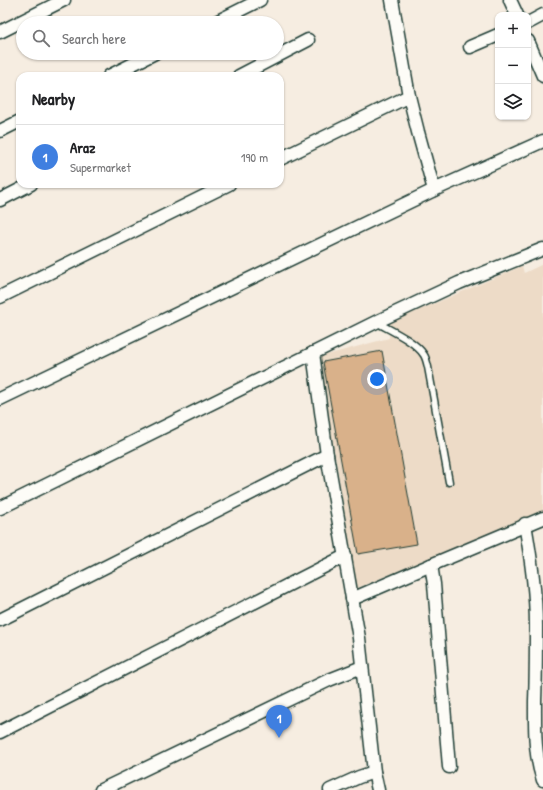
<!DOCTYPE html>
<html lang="en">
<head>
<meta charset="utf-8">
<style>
	:root { --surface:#fff; --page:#f6f6f6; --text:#202124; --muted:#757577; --line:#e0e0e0; --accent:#1f6fb2 }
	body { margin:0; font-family:"Patrick Hand",sans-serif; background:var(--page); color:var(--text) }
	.controls { position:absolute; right:12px; top:12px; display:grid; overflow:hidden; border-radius:8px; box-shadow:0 1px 3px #0004 }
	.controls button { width:36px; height:36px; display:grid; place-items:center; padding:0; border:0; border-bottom:1px solid var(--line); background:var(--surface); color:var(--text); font:20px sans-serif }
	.you { position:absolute; left:377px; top:379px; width:14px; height:14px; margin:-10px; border:3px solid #fff; border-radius:50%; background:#1a73e8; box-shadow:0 0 0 6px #1a73e833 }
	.badge { display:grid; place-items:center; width:26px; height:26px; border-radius:50%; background:var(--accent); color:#fff; font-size:13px; font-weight:700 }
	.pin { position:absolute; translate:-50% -33px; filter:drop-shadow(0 1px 2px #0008) }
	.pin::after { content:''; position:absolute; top:21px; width:14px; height:12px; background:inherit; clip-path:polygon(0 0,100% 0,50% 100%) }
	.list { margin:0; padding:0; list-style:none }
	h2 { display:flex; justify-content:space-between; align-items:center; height:52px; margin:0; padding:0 16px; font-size:17px }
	h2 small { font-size:13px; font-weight:400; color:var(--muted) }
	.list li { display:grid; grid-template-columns:26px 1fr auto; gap:12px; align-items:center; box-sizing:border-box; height:64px; padding:0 16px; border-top:1px solid var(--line) }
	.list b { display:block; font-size:15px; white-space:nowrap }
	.list p { margin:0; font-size:13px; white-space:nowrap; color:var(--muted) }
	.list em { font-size:13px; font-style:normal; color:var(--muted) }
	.icon { flex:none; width:22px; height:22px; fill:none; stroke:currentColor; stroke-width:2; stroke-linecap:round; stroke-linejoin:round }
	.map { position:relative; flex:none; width:543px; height:790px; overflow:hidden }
	.search { position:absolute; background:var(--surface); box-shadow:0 1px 3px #0004; left:16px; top:16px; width:268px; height:44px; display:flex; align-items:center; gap:10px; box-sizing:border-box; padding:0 14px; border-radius:22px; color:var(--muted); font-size:15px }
	.panel { position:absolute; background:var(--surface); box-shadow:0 1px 3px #0004; left:16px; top:72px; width:268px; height:116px; border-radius:12px }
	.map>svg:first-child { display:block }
	.built { fill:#eddbc7 }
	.building { fill:#d9b18a; stroke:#1f3d34 }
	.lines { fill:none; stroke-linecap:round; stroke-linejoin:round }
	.service-casing { stroke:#1f3d34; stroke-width:9 }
	.minor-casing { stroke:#1f3d34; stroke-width:15 }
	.service { stroke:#fdfcf7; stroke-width:6 }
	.minor { stroke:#fdfcf7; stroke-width:12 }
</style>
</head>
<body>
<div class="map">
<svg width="543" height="790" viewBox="0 0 543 790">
	<rect width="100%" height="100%" fill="#f6ede1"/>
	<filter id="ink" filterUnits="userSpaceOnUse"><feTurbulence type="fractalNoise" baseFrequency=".025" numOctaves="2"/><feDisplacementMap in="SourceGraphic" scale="8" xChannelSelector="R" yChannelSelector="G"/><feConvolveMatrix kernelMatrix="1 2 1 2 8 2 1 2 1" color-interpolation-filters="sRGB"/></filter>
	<g filter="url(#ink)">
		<polygon class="built" points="543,264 543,511 357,588 319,357 389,338 389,323 522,266 524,273"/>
		<polygon class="building" points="382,351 417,544 358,554 323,362"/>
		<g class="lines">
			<g class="service-casing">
				<path id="service" d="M 376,322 C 390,330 415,341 424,355 C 426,358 427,363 428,367 L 449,482"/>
			</g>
			<g class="minor-casing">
				<g id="minor">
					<polyline points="392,0 409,96 418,132 434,190"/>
					<polyline points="510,0 517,15"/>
					<polyline points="214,23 260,0"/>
					<polyline points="528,23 543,15"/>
					<polyline points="0,32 64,0"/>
					<polyline points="528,41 543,76"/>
					<polyline points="470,47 498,35"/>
					<polyline points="109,76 155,53"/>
					<polyline points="239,76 308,40"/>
					<polyline points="0,131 20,121"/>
					<polyline points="280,159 409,96"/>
					<polyline points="0,200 31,184"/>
					<polyline points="0,297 229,184"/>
					<polyline points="313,353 327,455 359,638 374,772 378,790"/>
					<polyline points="0,399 434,190 543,141"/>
					<polyline points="0,508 376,322 459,283 543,249"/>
					<path d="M 525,524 C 531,558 536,591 536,625 C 536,650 536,676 535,701 C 535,728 534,754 543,780"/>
					<polyline points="431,565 434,584 449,767"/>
					<polyline points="352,599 431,565 543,518"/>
					<polyline points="0,620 327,455"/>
					<polyline points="0,732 345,556"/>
					<polyline points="101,790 329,680 362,667"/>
					<polyline points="330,790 359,777 374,772"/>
				</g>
			</g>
			<use href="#service" class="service"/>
			<use href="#minor" class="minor"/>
		</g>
	</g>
</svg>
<div class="controls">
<button>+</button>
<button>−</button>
<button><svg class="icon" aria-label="layers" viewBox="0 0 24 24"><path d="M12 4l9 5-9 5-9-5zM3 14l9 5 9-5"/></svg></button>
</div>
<div class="you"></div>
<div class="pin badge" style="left:279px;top:738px;background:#3f7fe0">1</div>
<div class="search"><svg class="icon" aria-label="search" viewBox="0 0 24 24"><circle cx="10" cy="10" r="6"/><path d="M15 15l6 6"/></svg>Search here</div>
<section class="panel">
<h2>Nearby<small></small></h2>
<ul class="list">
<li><span class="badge" style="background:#3f7fe0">1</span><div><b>Araz</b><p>Supermarket</p></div><em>190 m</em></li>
</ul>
</section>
</div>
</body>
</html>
